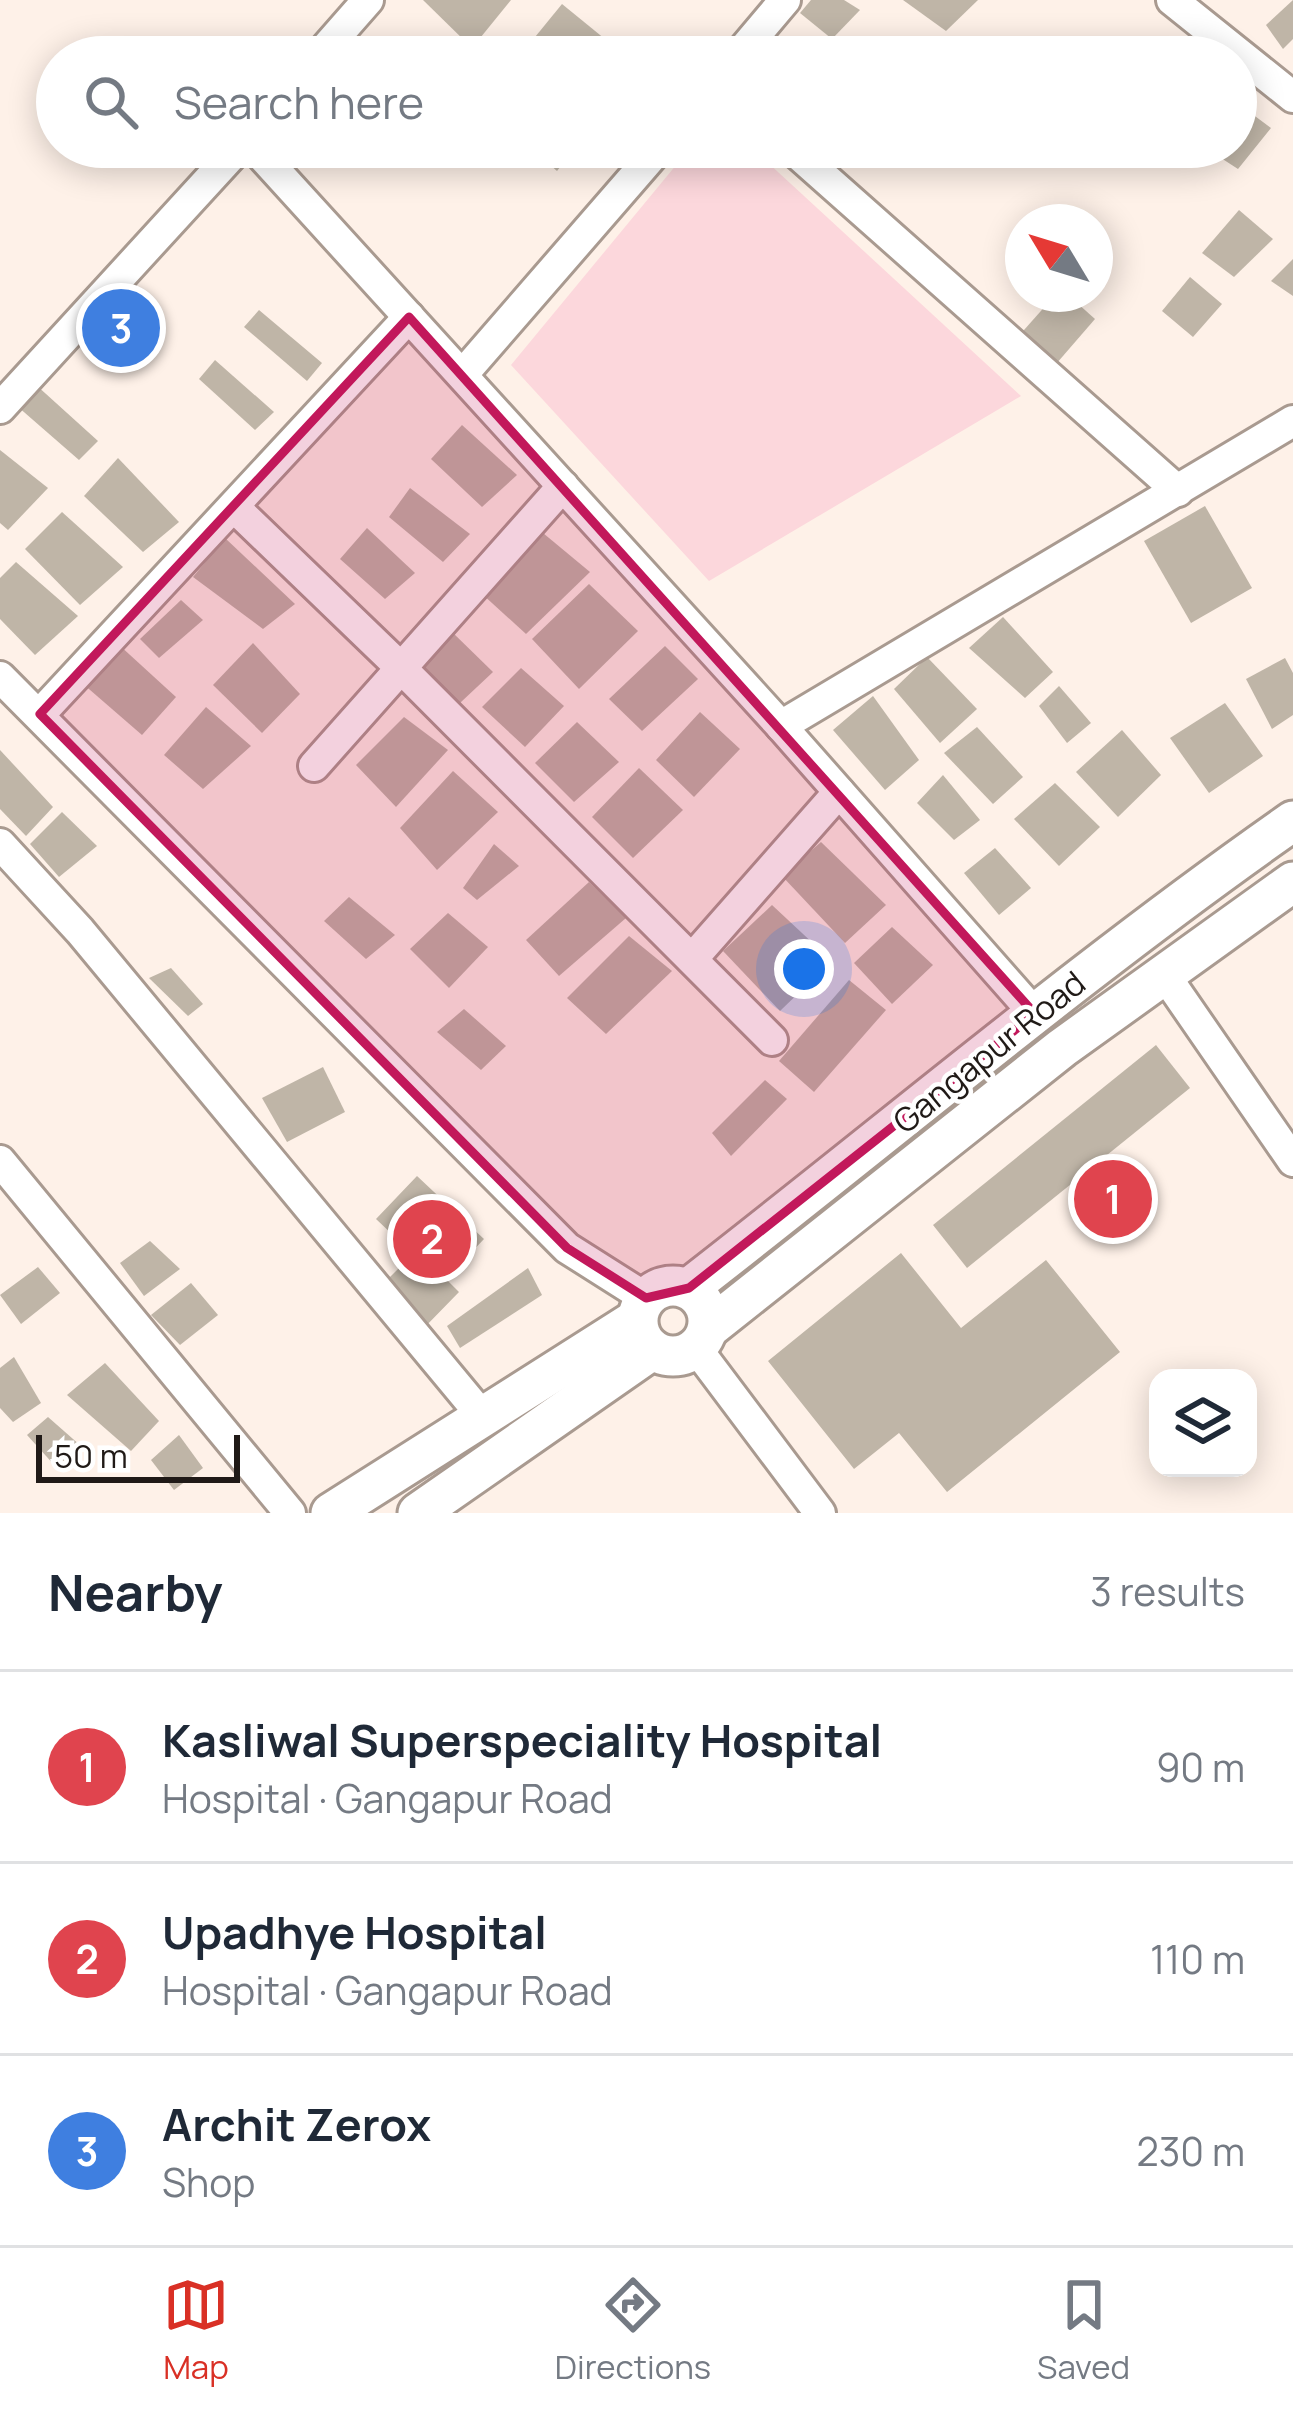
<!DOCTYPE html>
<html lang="en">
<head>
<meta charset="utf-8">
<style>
	:root { --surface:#fff; --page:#f6f6f7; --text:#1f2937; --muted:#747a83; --line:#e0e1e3; --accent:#d93025 }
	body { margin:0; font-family:Manrope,sans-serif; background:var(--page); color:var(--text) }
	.controls { position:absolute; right:36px; bottom:36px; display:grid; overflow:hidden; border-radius:24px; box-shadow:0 6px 30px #0003 }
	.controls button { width:108px; height:108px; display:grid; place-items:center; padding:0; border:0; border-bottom:3px solid var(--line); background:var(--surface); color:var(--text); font:60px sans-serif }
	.compass { position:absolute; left:1005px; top:204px; width:108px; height:108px; border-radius:50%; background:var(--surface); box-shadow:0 6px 30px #0003; rotate:308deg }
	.scale { position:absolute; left:36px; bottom:30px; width:204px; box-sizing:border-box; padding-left:12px; border:6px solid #201a17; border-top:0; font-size:33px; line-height:42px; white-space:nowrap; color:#201a17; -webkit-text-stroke:9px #fff; paint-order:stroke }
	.you { position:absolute; left:804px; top:969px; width:42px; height:42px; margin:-30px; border:9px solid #fff; border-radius:50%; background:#1a73e8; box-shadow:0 0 0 18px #1a73e833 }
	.badge { display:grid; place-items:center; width:78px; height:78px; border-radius:50%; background:var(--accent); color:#fff; font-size:39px; font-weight:700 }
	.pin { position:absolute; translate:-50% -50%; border:6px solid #fff; box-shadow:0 3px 12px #0006 }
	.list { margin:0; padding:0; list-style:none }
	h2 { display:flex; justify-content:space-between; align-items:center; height:156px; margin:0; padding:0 48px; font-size:51px }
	h2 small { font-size:39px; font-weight:400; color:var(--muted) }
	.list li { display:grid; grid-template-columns:78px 1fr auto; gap:36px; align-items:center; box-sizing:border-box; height:192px; padding:0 48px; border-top:3px solid var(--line) }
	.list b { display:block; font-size:45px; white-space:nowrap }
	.list p { margin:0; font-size:39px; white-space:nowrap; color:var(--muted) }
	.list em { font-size:39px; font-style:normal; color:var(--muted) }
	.icon { flex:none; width:66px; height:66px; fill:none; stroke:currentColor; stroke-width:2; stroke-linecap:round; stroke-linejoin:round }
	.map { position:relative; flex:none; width:1293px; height:1513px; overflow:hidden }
	.search { position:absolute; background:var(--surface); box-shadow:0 6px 30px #0003; left:36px; right:36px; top:36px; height:132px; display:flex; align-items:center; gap:30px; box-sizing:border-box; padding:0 42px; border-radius:66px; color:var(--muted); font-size:45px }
	.sheet { height:732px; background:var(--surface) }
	nav { display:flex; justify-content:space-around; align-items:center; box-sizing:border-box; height:168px; border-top:3px solid var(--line); background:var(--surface); font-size:33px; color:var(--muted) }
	nav a { display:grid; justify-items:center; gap:6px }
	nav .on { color:var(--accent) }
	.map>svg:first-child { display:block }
	.green { fill:#fcd7dc }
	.building { fill:#bfb5a7 }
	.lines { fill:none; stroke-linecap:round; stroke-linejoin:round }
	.minor-casing { stroke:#a99a90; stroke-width:36 }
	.major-casing { stroke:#a99a90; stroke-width:45 }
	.minor { stroke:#fff; stroke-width:30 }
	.major { stroke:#fff; stroke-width:39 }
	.marked { fill:#c2185b; fill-opacity:0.2; stroke:#c2185b; stroke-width:9; stroke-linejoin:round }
	.labels { text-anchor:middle; stroke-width:9; stroke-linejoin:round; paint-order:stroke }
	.street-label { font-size:33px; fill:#201a17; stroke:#fff }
</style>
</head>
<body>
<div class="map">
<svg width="1293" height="1513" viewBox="0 0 1293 1513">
	<rect width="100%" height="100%" fill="#fef1e8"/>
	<polygon class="green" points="691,147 751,147 1021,396 709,581 511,365"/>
	<g class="building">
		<polygon points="423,0 511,0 472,48"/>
		<polygon points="811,0 844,0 860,10 832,39 800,13"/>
		<polygon points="903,0 978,0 946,31"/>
		<polygon points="1293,0 1293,39 1283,49 1266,25"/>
		<polygon points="562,4 627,57 549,57 531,42"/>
		<polygon points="767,42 784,57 754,57"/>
		<polygon points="1236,102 1271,128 1238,169 1204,147 1236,147"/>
		<polygon points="530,147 576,147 557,171"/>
		<polygon points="1239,210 1273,239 1234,277 1202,253"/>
		<polygon points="1293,259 1293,296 1271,281"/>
		<polygon points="1190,277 1222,304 1193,337 1162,311"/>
		<polygon points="1056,294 1067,294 1095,319 1050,371 1015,340"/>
		<polygon points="259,310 322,363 307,381 244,327"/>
		<polygon points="215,360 274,412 255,430 199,379"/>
		<polygon points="35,384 98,441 79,460 17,406"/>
		<polygon points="462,425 517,475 482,507 431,459"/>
		<polygon points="0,450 48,488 8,530 0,523"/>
		<polygon points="118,458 179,522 143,552 84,496"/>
		<polygon points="410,488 470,534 443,562 389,517"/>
		<polygon points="1205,506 1252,588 1191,623 1144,541"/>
		<polygon points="62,512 123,567 80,605 25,549"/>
		<polygon points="367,528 415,573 385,599 340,559"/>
		<polygon points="537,528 590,572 526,634 481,593"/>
		<polygon points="225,538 295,604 263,629 193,577"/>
		<polygon points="16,562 78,616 35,655 0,619 0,578"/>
		<polygon points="589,584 638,631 579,689 532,639"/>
		<polygon points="181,600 203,620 159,658 140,639"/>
		<polygon points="1003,617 1053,672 1025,698 969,648"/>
		<polygon points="450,630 493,672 460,703 418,660"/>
		<polygon points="253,643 300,694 262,733 213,685"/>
		<polygon points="118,644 176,697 142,735 82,683"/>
		<polygon points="665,646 698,679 642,731 609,699"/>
		<polygon points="927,657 977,709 940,743 894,689"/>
		<polygon points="1285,658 1293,673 1293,715 1272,729 1246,679"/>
		<polygon points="521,668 564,706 525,747 482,707"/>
		<polygon points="1059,686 1091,723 1067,743 1039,706"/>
		<polygon points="873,696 919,760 885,790 833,730"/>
		<polygon points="1225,703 1263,756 1209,793 1170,738"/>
		<polygon points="206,707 251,746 203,789 164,755"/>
		<polygon points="700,712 740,749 694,797 656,760"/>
		<polygon points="404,717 448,750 396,807 356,765"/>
		<polygon points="577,722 619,762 574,802 535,763"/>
		<polygon points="977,727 1023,777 993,804 944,753"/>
		<polygon points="1122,730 1161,775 1118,817 1076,772"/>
		<polygon points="0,750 53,807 26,836 0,809"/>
		<polygon points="639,768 683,810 633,858 592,817"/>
		<polygon points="453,771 498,812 437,870 400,828"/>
		<polygon points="943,775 980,820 954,840 917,803"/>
		<polygon points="1055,783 1100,827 1059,866 1014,819"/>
		<polygon points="62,812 97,846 59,877 30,844"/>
		<polygon points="821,842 886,905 845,943 782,876"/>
		<polygon points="494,844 519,866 477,900 463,888"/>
		<polygon points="995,848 1031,888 999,915 964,873"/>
		<polygon points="589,882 626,918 559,976 526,940"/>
		<polygon points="349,897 395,935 366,959 324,921"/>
		<polygon points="772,905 832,961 780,1011 723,951"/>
		<polygon points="448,913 488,947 449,988 410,949"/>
		<polygon points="892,927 933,965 892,1004 854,963"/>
		<polygon points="629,936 672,971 606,1034 567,998"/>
		<polygon points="171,968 203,1004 188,1016 149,978"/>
		<polygon points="849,980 886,1010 814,1092 779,1061"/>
		<polygon points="464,1009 506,1046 481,1070 437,1032"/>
		<polygon points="1156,1045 1190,1088 967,1268 933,1225"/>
		<polygon points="323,1067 345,1112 287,1142 262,1098"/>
		<polygon points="765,1080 787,1099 731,1156 712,1133"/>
		<polygon points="417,1176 484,1239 446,1279 459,1292 421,1331 378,1289 413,1254 376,1219"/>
		<polygon points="150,1241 180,1269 144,1296 120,1263"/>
		<polygon points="901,1253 961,1328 1046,1260 1120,1352 947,1492 899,1433 854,1469 768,1361"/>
		<polygon points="38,1267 60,1293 21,1324 0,1295"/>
		<polygon points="528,1268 542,1295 460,1348 447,1326"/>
		<polygon points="191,1283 218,1315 180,1345 151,1315"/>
		<polygon points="14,1357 41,1403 13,1422 0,1408 0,1368"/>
		<polygon points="105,1363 159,1421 131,1451 67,1395"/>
		<polygon points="48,1417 81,1446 56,1467 27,1435"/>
		<polygon points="179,1435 203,1468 174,1490 151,1460"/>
	</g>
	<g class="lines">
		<g class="minor-casing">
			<g id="minor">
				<polyline points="1172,0 1293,97"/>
				<polyline points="318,57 368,0"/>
				<polyline points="737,57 785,0"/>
				<polyline points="254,147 781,726 1035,1014"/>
				<polyline points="790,147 1178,491"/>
				<polyline points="463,374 660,147"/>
				<polyline points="0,408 239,147"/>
				<polyline points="234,507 400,667 772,1040"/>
				<polyline points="0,677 567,1248 646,1298"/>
				<polyline points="40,714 409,317"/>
				<polyline points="781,726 1293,421"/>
				<polyline points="314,766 563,486"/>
				<polyline points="0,844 80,931 483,1417"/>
				<polyline points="692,959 839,792"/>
				<polyline points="1164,974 1293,1161"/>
				<polyline points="0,1161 290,1513"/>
				<polyline points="696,1348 820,1513"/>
			</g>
		</g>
		<g class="major-casing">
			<g id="major">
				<circle cx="673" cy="1321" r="35"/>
				<path d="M 689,1288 C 890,1132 1084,967 1293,821"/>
				<polyline points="709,1328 1062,1048 1293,882"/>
				<polyline points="331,1513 637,1319"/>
				<polyline points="418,1513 652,1350"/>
			</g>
		</g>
		<use href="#minor" class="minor"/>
		<use href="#major" class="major"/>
	</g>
	<path class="marked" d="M 409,317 L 1035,1014 L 689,1288 L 646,1298 L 567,1248 L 40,714 Z"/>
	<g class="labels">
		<g class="street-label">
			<text transform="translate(989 1052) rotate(-39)" y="12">Gangapur Road</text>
		</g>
	</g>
</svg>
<div class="controls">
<button><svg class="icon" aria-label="layers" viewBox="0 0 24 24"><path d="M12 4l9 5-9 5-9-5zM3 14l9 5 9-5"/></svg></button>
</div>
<svg class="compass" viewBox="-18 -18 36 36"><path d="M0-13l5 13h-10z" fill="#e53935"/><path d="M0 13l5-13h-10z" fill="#747a83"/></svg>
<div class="scale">50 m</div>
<div class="you"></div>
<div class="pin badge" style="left:1113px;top:1199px;background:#e0444e">1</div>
<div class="pin badge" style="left:432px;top:1239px;background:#e0444e">2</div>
<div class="pin badge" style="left:121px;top:328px;background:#3f7fe0">3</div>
<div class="search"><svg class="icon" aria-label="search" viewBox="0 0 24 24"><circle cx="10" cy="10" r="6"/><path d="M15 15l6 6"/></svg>Search here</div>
</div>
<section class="sheet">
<h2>Nearby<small>3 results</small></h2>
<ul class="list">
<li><span class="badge" style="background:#e0444e">1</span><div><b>Kasliwal Superspeciality Hospital</b><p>Hospital · Gangapur Road</p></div><em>90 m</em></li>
<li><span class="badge" style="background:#e0444e">2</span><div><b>Upadhye Hospital</b><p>Hospital · Gangapur Road</p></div><em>110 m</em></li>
<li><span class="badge" style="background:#3f7fe0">3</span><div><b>Archit Zerox</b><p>Shop</p></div><em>230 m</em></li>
</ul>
</section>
<nav>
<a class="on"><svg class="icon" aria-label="map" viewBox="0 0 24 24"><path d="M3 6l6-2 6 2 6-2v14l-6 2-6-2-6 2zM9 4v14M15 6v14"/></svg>Map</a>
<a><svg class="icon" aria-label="directions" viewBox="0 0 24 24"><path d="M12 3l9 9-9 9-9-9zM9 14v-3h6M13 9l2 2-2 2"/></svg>Directions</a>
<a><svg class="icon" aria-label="saved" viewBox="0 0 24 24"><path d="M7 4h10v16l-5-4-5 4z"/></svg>Saved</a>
</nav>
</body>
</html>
